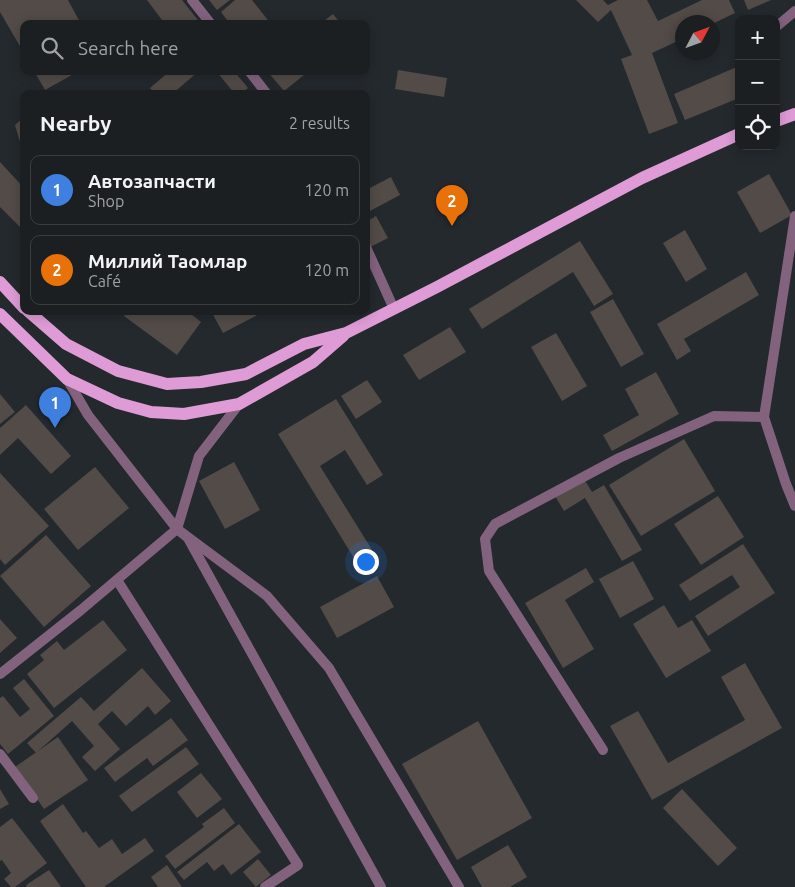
<!DOCTYPE html>
<html lang="en">
<head>
<meta charset="utf-8">
<style>
	:root { --surface:#1b1f22; --page:#24272a; --text:#f1f3f6; --muted:#a0a2a5; --line:#393d40; --accent:#44d49f }
	body { margin:0; font-family:Ubuntu,sans-serif; background:var(--page); color:var(--text) }
	.controls { position:absolute; right:15px; top:15px; display:grid; overflow:hidden; border-radius:10px; box-shadow:0 2px 12px #0003 }
	.controls button { width:45px; height:45px; display:grid; place-items:center; padding:0; border:0; border-bottom:1px solid var(--line); background:var(--surface); color:var(--text); font:25px sans-serif }
	.compass { position:absolute; left:675px; top:15px; width:45px; height:45px; border-radius:50%; background:var(--surface); box-shadow:0 2px 12px #0003; rotate:49deg }
	.you { position:absolute; left:365px; top:561px; width:18px; height:18px; margin:-12px; border:4px solid #fff; border-radius:50%; background:#1a73e8; box-shadow:0 0 0 8px #1a73e833 }
	.badge { display:grid; place-items:center; width:32px; height:32px; border-radius:50%; background:var(--accent); color:#fff; font-size:16px; font-weight:700 }
	.pin { position:absolute; translate:-50% -41px; filter:drop-shadow(0 1px 2px #0008) }
	.pin::after { content:''; position:absolute; top:26px; width:18px; height:15px; background:inherit; clip-path:polygon(0 0,100% 0,50% 100%) }
	.list { margin:0; padding:0; list-style:none }
	h2 { display:flex; justify-content:space-between; align-items:center; height:65px; margin:0; padding:0 20px; font-size:21px }
	h2 small { font-size:16px; font-weight:400; color:var(--muted) }
	.list li { display:grid; grid-template-columns:32px 1fr auto; gap:15px; align-items:center; box-sizing:border-box; height:70px; margin:0 10px 10px; padding:0 10px; border:1px solid var(--line); border-radius:10px }
	.list b { display:block; font-size:19px; white-space:nowrap }
	.list p { margin:0; font-size:16px; white-space:nowrap; color:var(--muted) }
	.list em { font-size:16px; font-style:normal; color:var(--muted) }
	.icon { flex:none; width:28px; height:28px; fill:none; stroke:currentColor; stroke-width:2; stroke-linecap:round; stroke-linejoin:round }
	.map { position:relative; flex:none; width:795px; height:887px; overflow:hidden }
	.search { position:absolute; background:var(--surface); box-shadow:0 2px 12px #0003; left:20px; top:20px; width:350px; height:55px; display:flex; align-items:center; gap:12px; box-sizing:border-box; padding:0 18px; border-radius:10px; color:var(--muted); font-size:19px }
	.panel { position:absolute; background:var(--surface); box-shadow:0 2px 12px #0003; left:20px; top:90px; width:350px; height:225px; border-radius:10px }
	.map>svg:first-child { display:block }
	.building { fill:#524b47 }
	.lines { fill:none; stroke-linecap:round; stroke-linejoin:round }
	.service { stroke:#83627e; stroke-width:10 }
	.minor { stroke:#83627e; stroke-width:10 }
	.primary { stroke:#de9bd5; stroke-width:12 }
</style>
</head>
<body>
<div class="map">
<svg width="795" height="887" viewBox="0 0 795 887">
	<rect width="100%" height="100%" fill="#24292e"/>
	<g class="building">
		<polygon points="0,0 68,0 81,24 24,24 24,53 0,12"/>
		<polygon points="147,0 182,0 201,24 165,24"/>
		<polygon points="209,0 230,0 217,10"/>
		<polygon points="235,0 252,0 271,24 230,24 221,12"/>
		<polygon points="576,0 603,0 608,5 618,0 647,0 658,21 702,0 729,0 735,13 712,24 712,22 682,22 682,39 652,53 678,123 649,134 621,59 632,55 611,10 598,22"/>
		<polygon points="744,0 771,0 748,10"/>
		<polygon points="333,14 341,24 320,24"/>
		<polygon points="739,66 739,98 685,120 674,94"/>
		<polygon points="398,70 447,78 444,97 395,89"/>
		<polygon points="34,71 79,71 45,90"/>
		<polygon points="170,71 199,71 172,94 155,94 150,88"/>
		<polygon points="216,71 234,71 248,88 241,94 235,94"/>
		<polygon points="267,71 309,71 284,91"/>
		<polygon points="24,117 24,152 23,152 15,125"/>
		<polygon points="0,162 24,188 24,231 0,207"/>
		<polygon points="769,174 792,215 760,233 737,192"/>
		<polygon points="391,177 400,195 370,211 366,203 366,190"/>
		<polygon points="376,216 388,238 368,248 366,244 366,222"/>
		<polygon points="685,230 707,269 686,282 663,243"/>
		<polygon points="580,241 613,294 594,306 573,272 482,329 469,309"/>
		<polygon points="746,272 759,295 684,339 691,351 677,360 657,324"/>
		<polygon points="613,299 644,354 621,367 590,312"/>
		<polygon points="127,311 187,311 201,322 177,355 124,316"/>
		<polygon points="211,311 260,311 261,313 223,333"/>
		<polygon points="450,327 466,352 419,380 403,355"/>
		<polygon points="556,333 587,386 562,401 531,347"/>
		<polygon points="656,372 679,414 612,451 603,435 639,415 625,389"/>
		<polygon points="367,380 382,402 356,419 341,396"/>
		<polygon points="0,394 15,412 0,424"/>
		<polygon points="336,399 383,475 367,485 345,450 320,466 377,558 360,568 278,434"/>
		<polygon points="26,405 71,456 51,474 18,438 0,455 0,428"/>
		<polygon points="684,439 715,491 641,536 609,485"/>
		<polygon points="234,462 260,510 225,529 199,481"/>
		<polygon points="95,467 129,508 78,550 44,509"/>
		<polygon points="0,473 49,526 5,565 0,559"/>
		<polygon points="584,479 592,492 604,485 642,550 622,561 585,498 564,511 555,496"/>
		<polygon points="718,496 744,537 701,565 674,524"/>
		<polygon points="46,535 91,586 44,627 0,576"/>
		<polygon points="743,544 775,593 708,636 695,616 740,587 732,575 690,601 679,585"/>
		<polygon points="633,561 654,599 620,618 599,579"/>
		<polygon points="586,568 594,582 565,600 594,649 563,668 525,603"/>
		<polygon points="377,576 394,607 337,638 320,607"/>
		<polygon points="664,605 678,628 692,620 711,651 666,678 633,624"/>
		<polygon points="0,619 17,638 0,653"/>
		<polygon points="103,620 127,650 54,708 27,674 44,660 40,655 57,641 64,650"/>
		<polygon points="745,663 782,728 652,800 610,726 638,711 668,763 745,720 721,677"/>
		<polygon points="142,668 171,701 155,715 148,706 126,726 112,711 98,724 120,749 95,771 82,757 94,746 72,721 36,753 27,743 81,697 94,711"/>
		<polygon points="24,679 54,716 8,754 0,744 0,698 3,696 20,717 30,709 13,688"/>
		<polygon points="171,718 188,740 153,766 147,758 115,782 104,768"/>
		<polygon points="478,721 532,818 457,860 402,764"/>
		<polygon points="58,737 88,780 44,809 15,767"/>
		<polygon points="186,747 199,764 132,812 119,796"/>
		<polygon points="201,773 222,799 197,818 177,792"/>
		<polygon points="0,789 9,804 0,809"/>
		<polygon points="682,789 737,848 718,866 663,808"/>
		<polygon points="63,804 83,833 86,831 99,848 112,839 122,854 145,838 154,851 104,887 86,887 40,821"/>
		<polygon points="224,808 235,823 175,869 165,856 204,827 202,824"/>
		<polygon points="12,818 47,863 15,887 11,887 4,879 11,873 2,860 0,861 0,827"/>
		<polygon points="239,824 261,852 231,875 223,864 214,871 207,862 184,880 177,872"/>
		<polygon points="508,845 527,877 510,887 482,887 471,867"/>
		<polygon points="258,859 271,875 256,887 243,872"/>
		<polygon points="167,865 182,887 158,887 151,877"/>
		<polygon points="49,870 61,887 27,887 26,885"/>
	</g>
	<g class="lines">
		<g class="service">
			<polyline points="117,580 298,865 265,887"/>
			<polyline points="0,674 81,610 177,529 188,538 381,887"/>
			<polyline points="0,754 33,798"/>
		</g>
		<g class="minor">
			<polyline points="192,0 211,24"/>
			<polyline points="776,27 795,11"/>
			<polyline points="249,71 267,94"/>
			<polyline points="795,216 764,417 786,484 795,506"/>
			<polyline points="366,247 394,309"/>
			<polyline points="67,379 88,415 177,529 199,456 239,404"/>
			<polyline points="177,529 267,596 329,668 459,887"/>
			<polyline points="603,750 489,571 485,539 495,524 619,458 714,416 764,417"/>
		</g>
		<g class="primary">
			<polyline points="776,121 795,114"/>
			<polyline points="0,282 24,308"/>
			<polyline points="28,311 66,344 118,371 167,384 201,382 246,374 304,344 346,333 437,287 642,178 739,134"/>
			<polyline points="0,314 67,379 118,403 151,412 184,414 239,404 313,362 343,336"/>
		</g>
	</g>
</svg>
<div class="controls">
<button>+</button>
<button>−</button>
<button><svg class="icon" aria-label="locate" viewBox="0 0 24 24"><circle cx="12" cy="12" r="6"/><path d="M12 2v4M12 18v4M2 12h4M18 12h4"/></svg></button>
</div>
<svg class="compass" viewBox="-18 -18 36 36"><path d="M0-13l5 13h-10z" fill="#e53935"/><path d="M0 13l5-13h-10z" fill="#a0a2a5"/></svg>
<div class="you"></div>
<div class="pin badge" style="left:55px;top:428px;background:#3f7fe0">1</div>
<div class="pin badge" style="left:452px;top:226px;background:#e8710a">2</div>
<div class="search"><svg class="icon" aria-label="search" viewBox="0 0 24 24"><circle cx="10" cy="10" r="6"/><path d="M15 15l6 6"/></svg>Search here</div>
<section class="panel">
<h2>Nearby<small>2 results</small></h2>
<ul class="list">
<li><span class="badge" style="background:#3f7fe0">1</span><div><b>Автозапчасти</b><p>Shop</p></div><em>120 m</em></li>
<li><span class="badge" style="background:#e8710a">2</span><div><b>Миллий Таомлар</b><p>Café</p></div><em>120 m</em></li>
</ul>
</section>
</div>
</body>
</html>
